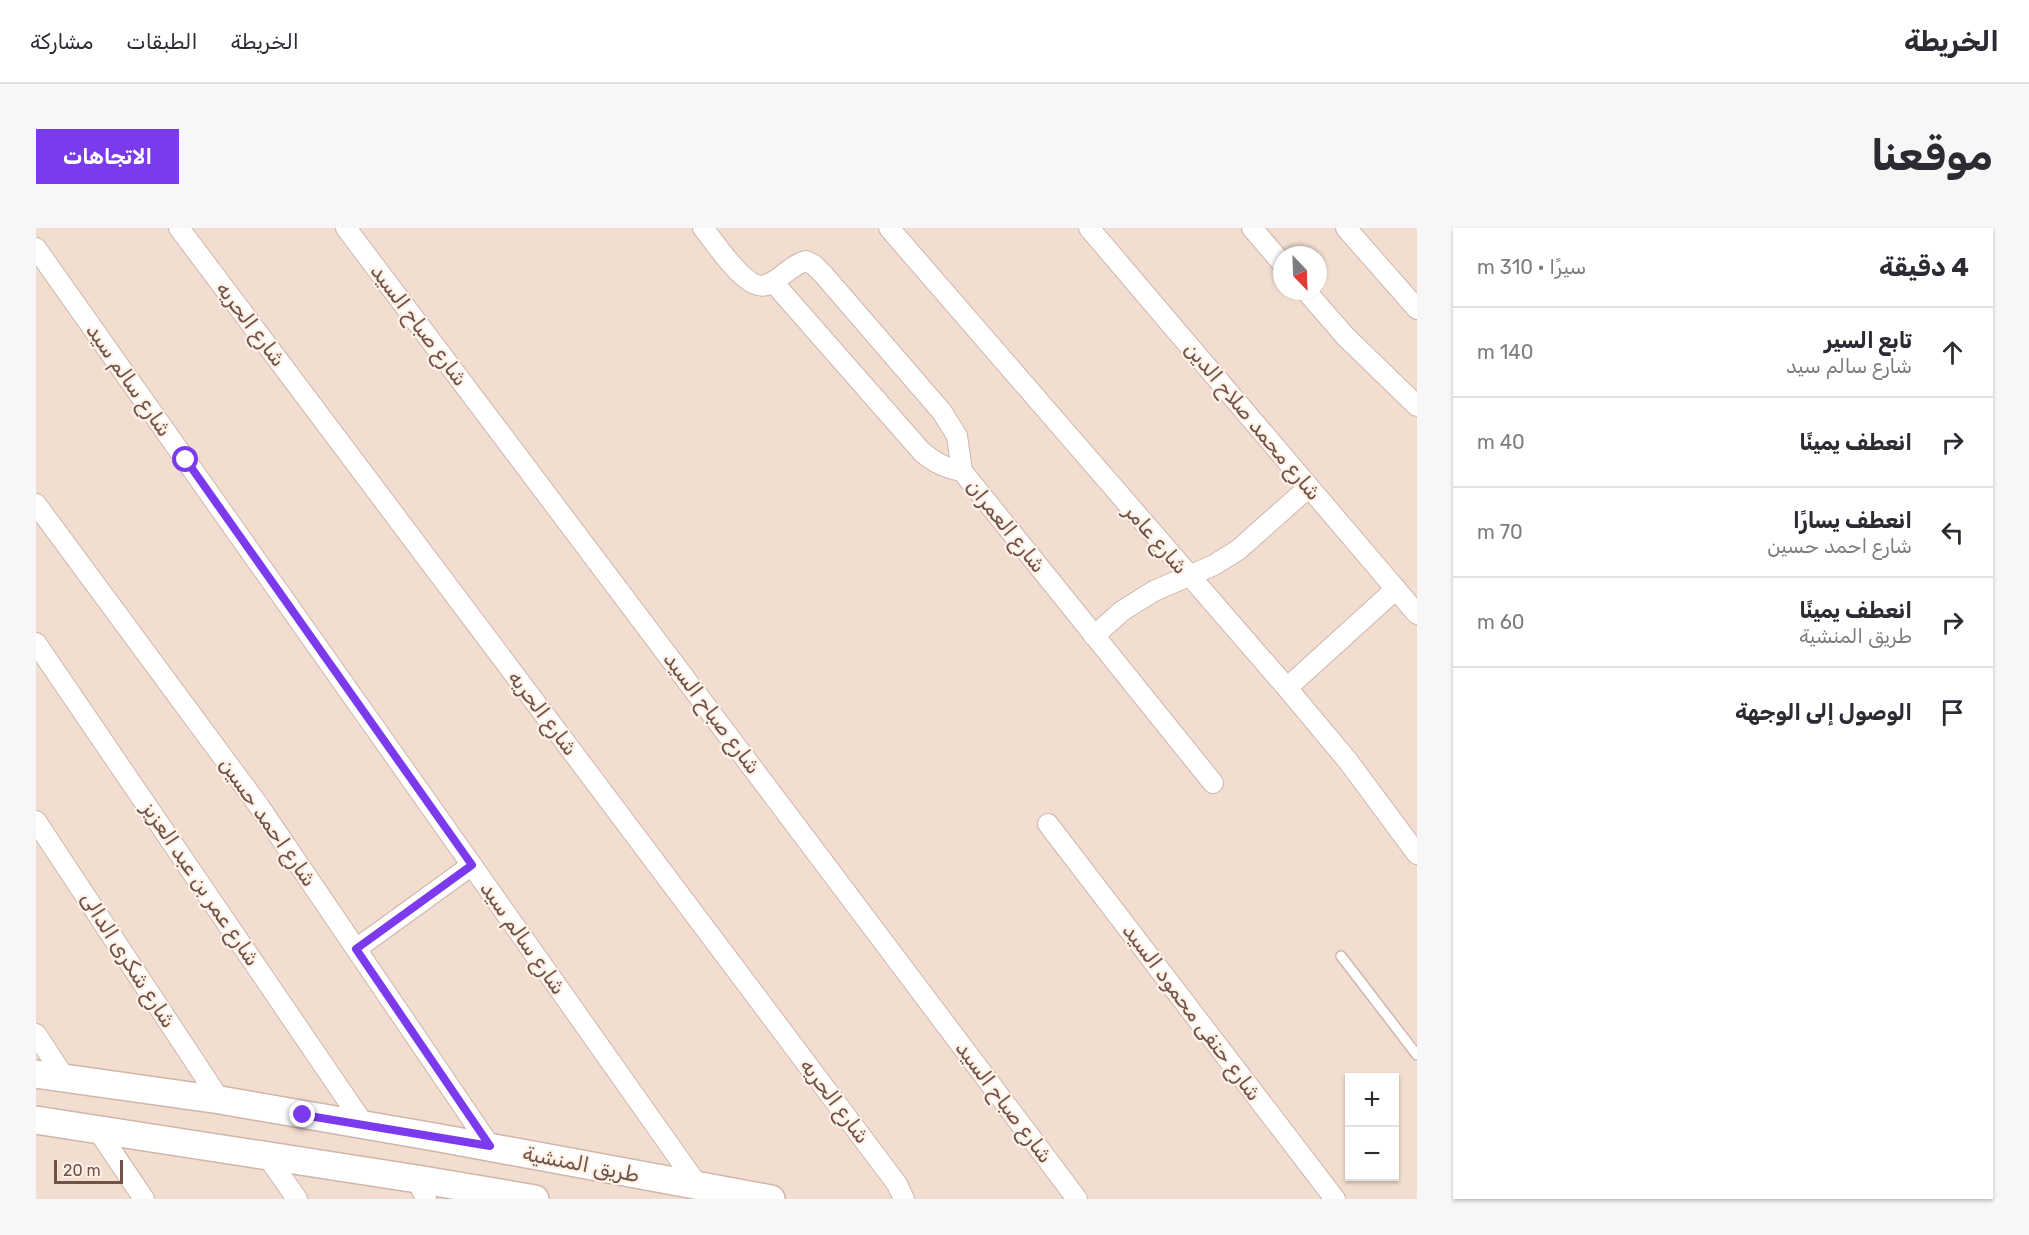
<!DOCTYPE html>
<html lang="ar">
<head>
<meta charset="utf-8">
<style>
	:root { --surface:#fff; --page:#f7f7f7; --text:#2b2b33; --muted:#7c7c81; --line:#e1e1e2; --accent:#7c3aed }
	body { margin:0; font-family:Rubik,"Noto Sans Arabic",sans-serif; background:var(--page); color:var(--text); direction:rtl }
	.controls { position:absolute; right:18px; bottom:18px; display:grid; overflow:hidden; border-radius:0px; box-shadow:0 2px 4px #0004 }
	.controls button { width:54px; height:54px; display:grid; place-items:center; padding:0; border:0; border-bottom:2px solid var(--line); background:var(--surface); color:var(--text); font:30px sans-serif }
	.compass { position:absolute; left:1237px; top:18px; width:54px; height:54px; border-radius:50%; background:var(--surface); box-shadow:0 2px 4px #0004; rotate:157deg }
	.scale { position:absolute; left:18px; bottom:15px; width:69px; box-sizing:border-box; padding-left:6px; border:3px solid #715249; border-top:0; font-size:16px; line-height:21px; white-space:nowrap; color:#715249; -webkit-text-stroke:4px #fef2e7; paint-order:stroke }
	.stop { position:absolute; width:18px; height:18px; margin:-14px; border:4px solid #7c3aed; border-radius:50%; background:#fff }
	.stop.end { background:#7c3aed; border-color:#fff; box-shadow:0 2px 6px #0008 }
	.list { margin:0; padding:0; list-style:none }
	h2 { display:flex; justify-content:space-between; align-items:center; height:78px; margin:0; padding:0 24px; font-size:26px }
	h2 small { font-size:20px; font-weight:400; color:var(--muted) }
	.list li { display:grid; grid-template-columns:39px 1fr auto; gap:18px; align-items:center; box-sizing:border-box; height:90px; padding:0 24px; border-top:2px solid var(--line) }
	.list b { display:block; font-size:22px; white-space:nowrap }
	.list p { margin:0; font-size:20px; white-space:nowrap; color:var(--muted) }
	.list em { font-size:20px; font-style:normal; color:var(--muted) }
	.icon { flex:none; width:33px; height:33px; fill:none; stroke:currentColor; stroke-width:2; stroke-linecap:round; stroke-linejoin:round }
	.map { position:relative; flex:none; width:1381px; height:971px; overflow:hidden; direction:ltr; border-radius:0px }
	header { display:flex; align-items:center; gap:36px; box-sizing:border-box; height:84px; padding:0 30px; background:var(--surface); border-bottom:2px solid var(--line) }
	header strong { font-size:28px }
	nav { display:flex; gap:33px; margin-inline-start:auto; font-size:21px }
	.intro { display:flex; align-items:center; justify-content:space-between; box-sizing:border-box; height:144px; padding:0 36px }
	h1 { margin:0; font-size:42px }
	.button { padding:15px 27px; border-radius:0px; background:var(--accent); color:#fff; font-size:21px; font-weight:700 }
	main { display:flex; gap:36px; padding:0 36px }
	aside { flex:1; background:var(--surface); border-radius:0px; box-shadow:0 2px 4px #0004 }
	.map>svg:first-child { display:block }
	.residential { fill:#f2ded0; fill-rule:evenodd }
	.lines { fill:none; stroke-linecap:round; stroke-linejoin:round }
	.lane-casing { stroke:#ceb6ac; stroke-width:12 }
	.street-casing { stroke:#ceb6ac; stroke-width:22 }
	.secondary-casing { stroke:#d0b5a9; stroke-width:30 }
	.lane { stroke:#fff; stroke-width:9 }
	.street { stroke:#fff; stroke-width:20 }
	.secondary { stroke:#fff; stroke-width:27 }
	.route { stroke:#7c3aed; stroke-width:8 }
	.labels { text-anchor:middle; stroke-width:4.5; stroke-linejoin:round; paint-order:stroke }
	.street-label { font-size:21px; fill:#715249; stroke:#fef2e7 }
</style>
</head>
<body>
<header>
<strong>الخريطة</strong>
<nav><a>الخريطة</a><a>الطبقات</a><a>مشاركة</a></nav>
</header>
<div class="intro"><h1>موقعنا</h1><a class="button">الاتجاهات</a></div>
<main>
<aside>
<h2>4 دقيقة<small>سيرًا · 310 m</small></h2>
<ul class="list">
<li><svg class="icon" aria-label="ahead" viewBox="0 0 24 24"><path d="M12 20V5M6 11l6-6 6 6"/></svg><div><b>تابع السير</b><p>شارع سالم سيد</p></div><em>140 m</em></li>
<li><svg class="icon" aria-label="right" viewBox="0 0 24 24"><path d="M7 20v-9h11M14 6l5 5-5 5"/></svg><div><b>انعطف يمينًا</b></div><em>40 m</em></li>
<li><svg class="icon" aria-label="left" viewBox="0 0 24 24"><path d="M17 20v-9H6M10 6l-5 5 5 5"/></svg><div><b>انعطف يسارًا</b><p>شارع احمد حسين</p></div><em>70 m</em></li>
<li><svg class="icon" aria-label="right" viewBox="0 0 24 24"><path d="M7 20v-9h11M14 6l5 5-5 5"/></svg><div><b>انعطف يمينًا</b><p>طريق المنشية</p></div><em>60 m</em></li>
<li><svg class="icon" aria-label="arrive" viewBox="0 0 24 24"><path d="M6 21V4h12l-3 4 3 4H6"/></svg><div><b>الوصول إلى الوجهة</b></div></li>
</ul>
</aside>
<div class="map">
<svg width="1381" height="971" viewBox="0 0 1381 971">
	<rect width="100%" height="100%" fill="#fbede1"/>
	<path class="residential" d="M 0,0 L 1381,0 L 1381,971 L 0,971 ZM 1246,27 L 1282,27 L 1282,63 L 1246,63 ZM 1314,850 L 1358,850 L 1358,948 L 1314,948 Z"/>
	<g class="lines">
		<g class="lane-casing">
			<polyline id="lane" points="1305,728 1381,827"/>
		</g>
		<g class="street-casing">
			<g id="street">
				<polyline points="143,0 861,956 868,971"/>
				<polyline points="310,0 1041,971"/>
				<path d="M 667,0 C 679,14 710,64 730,57 C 745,52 754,37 770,33 L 778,37 L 787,46 L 906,184 L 921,208 L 926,243 L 1177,555"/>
				<polyline points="853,0 1251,460 1312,533 1381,626"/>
				<polyline points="1053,0 1381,386"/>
				<polyline points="1216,0 1246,35"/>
				<polyline points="1310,0 1381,81"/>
				<polyline points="0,20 663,959"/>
				<path d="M 737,54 L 886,224 C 899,235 910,240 926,243"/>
				<polyline points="1270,63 1309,108 1381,178"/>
				<polyline points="0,276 223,578 454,918"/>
				<polyline points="1058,408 1086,383 1118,363 1178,337 1202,322 1273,259"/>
				<polyline points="0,415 329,898"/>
				<polyline points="1251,460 1360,361"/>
				<polyline points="0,593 184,872"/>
				<polyline points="1012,596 1299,971"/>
				<polyline points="320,721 436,637"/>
				<polyline points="0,806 29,850"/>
				<polyline points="61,901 108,971"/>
				<polyline points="231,928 261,971"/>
				<polyline points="381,951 390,971"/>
			</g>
		</g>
		<g class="secondary-casing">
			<g id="secondary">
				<polyline points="0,846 184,872 404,910 735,971"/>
				<polyline points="0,892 381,951 499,971"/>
			</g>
		</g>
		<use href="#lane" class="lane"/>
		<use href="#street" class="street"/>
		<use href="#secondary" class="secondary"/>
	</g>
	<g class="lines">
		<polyline class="route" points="150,232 436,637 320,721 454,918 267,887"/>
	</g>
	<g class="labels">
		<g class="street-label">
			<text transform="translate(215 96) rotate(53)" y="7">شارع الحريه</text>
			<text transform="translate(383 97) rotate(53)" y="7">شارع صباح السيد</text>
			<text transform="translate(93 152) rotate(55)" y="7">شارع سالم سيد</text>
			<text transform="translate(1217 193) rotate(50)" y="7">شارع محمد صلاح الدين</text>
			<text transform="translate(970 298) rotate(51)" y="7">شارع العمران</text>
			<text transform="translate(1120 311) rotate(49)" y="7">شارع عامر</text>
			<text transform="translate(507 485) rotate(53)" y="7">شارع الحريه</text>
			<text transform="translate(676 485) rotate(53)" y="7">شارع صباح السيد</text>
			<text transform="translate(232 594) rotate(55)" y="7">شارع احمد حسين</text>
			<text transform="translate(165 656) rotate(56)" y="7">شارع عمر بن عبد العزيز</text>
			<text transform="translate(487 710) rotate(55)" y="7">شارع سالم سيد</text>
			<text transform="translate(92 732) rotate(57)" y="7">شارع شكرى الدالى</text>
			<text transform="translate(1156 784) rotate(53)" y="7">شارع حنفى محمود السيد</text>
			<text transform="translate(799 873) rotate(53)" y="7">شارع الحريه</text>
			<text transform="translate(968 874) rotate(53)" y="7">شارع صباح السيد</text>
			<text transform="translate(545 936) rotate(11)" y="7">طريق المنشية</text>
		</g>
	</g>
</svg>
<div class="controls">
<button>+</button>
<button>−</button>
</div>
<svg class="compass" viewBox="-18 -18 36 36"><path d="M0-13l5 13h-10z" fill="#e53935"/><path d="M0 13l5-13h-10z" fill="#7c7c81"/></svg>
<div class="scale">20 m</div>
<div class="stop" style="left:150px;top:232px"></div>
<div class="stop end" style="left:267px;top:887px"></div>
</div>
</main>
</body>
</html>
